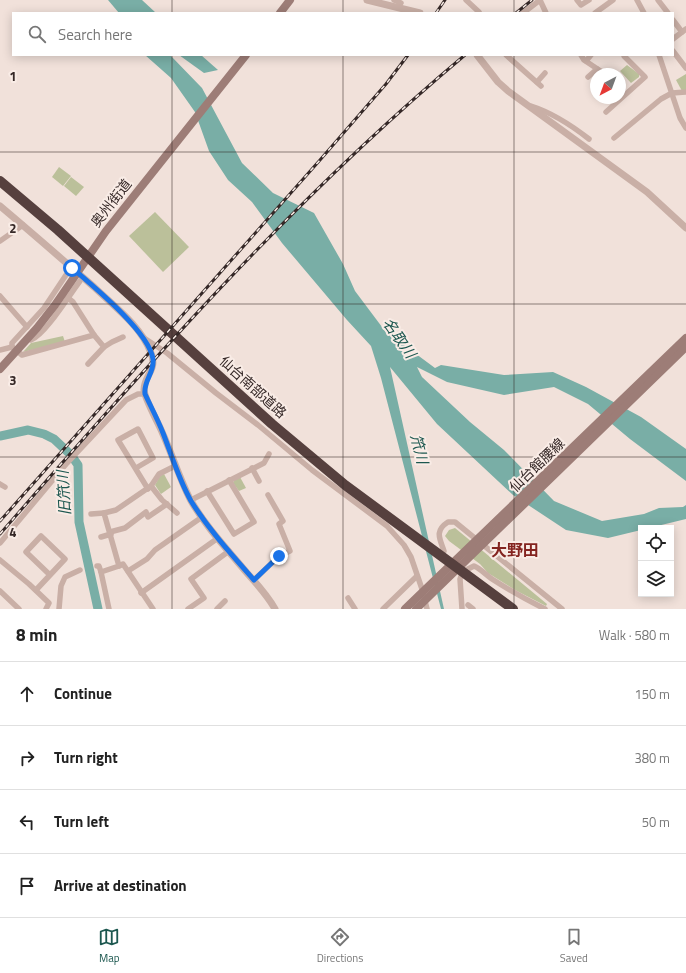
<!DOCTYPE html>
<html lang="en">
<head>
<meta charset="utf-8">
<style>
	:root { --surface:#fff; --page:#f2f2f2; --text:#222; --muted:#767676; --line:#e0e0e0; --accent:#1c574f }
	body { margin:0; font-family:"Titillium Web","Noto Sans JP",sans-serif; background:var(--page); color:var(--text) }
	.controls { position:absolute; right:12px; bottom:12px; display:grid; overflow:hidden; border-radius:0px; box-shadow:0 2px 10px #0003 }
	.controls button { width:36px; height:36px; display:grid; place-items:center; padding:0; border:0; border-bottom:1px solid var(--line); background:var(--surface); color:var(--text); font:20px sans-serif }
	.compass { position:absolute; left:590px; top:68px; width:36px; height:36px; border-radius:50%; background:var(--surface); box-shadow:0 2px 10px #0003; rotate:221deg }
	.stop { position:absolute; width:12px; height:12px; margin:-9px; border:3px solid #1a73e8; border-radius:50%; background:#fff }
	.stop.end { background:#1a73e8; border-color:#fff; box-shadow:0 1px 4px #0008 }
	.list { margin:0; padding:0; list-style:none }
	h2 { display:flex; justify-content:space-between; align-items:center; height:52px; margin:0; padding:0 16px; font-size:17px }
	h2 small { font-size:13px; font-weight:400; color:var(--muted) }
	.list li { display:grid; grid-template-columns:26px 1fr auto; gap:12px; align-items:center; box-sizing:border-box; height:64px; padding:0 16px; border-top:1px solid var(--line) }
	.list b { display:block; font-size:15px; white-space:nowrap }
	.list em { font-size:13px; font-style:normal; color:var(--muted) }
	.icon { flex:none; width:22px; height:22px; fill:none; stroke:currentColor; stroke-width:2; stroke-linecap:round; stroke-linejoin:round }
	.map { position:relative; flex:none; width:686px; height:609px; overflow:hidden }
	.search { position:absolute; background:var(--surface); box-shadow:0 2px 10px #0003; left:12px; right:12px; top:12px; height:44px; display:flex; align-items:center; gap:10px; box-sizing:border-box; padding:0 14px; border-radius:0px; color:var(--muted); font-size:15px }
	.sheet { height:308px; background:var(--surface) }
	nav { display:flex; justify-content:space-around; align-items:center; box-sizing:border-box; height:56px; border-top:1px solid var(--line); background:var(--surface); font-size:11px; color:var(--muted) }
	nav a { display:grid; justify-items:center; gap:2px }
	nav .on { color:var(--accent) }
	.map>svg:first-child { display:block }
	.green { fill:#bbc09a }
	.water { fill:#79aea6 }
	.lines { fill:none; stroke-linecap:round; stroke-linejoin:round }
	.river { stroke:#79aea6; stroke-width:9 }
	.minor { stroke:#c9afa6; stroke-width:5.5 }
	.tertiary { stroke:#c9afa6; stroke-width:7 }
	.secondary { stroke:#9d7d77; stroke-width:8 }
	.motorway { stroke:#56403e; stroke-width:10 }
	.rail-casing { stroke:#352827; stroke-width:3 }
	.rail { stroke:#f9ece6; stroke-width:1.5; stroke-dasharray:4.5; stroke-linecap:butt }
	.route { stroke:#1a73e8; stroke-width:5 }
	.grid { fill:none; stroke:#352827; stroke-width:1; stroke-opacity:0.55 }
	.labels { text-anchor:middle; stroke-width:4; stroke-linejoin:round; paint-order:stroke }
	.street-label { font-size:14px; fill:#352827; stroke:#f9ece6 }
	.water-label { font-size:15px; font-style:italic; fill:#1c574f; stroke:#f9ece6 }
	.quarter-label { font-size:16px; font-weight:bold; fill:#842420; stroke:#f9ece6 }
	.grid-label { font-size:13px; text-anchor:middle; font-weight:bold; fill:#352827; stroke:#f9ece6; stroke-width:4; stroke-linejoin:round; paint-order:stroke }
</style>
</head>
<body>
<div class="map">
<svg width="686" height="609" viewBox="0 0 686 609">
	<rect width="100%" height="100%" fill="#f1e1da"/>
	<g class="green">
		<polygon points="627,65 639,74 639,77 631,83 620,71"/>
		<polygon points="686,74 686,91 682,91 676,80"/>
		<polygon points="59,167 71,176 63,186 52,177"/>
		<polygon points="71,177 84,187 76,196 64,186"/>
		<polygon points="155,212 189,247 163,272 129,236"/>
		<polygon points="63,336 65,342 23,352 31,343"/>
		<polygon points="164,474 171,487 161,494 155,485 160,476"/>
		<polygon points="240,477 246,488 239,491 233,483 234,480"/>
		<polygon points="455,528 547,604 546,606 515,590 488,573 480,564 449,541 445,536 449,530"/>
	</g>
	<g class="water">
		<polygon points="108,0 142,0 156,13 119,13"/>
		<polygon points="145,55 170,55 202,88 242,163 273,193 314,213 343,264 355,291 385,331 435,368 441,365 504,375 553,372 586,387 641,417 686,449 686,481 630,439 588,404 554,387 504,395 447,382 417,367 422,377 470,422 504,450 554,501 602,521 644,514 659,508 683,507 686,505 686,519 649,528 641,528 641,530 608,538 566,530 513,495 437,424 390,367 444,609 441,609 381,378 371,346 347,320 282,243 252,202 228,180 209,151 195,112 171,78"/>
		<polygon points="179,55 201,55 218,70 204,73"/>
	</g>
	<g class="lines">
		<polyline class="river" points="0,436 28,430 44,434 54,439 71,455 78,465 79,522 98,609"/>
		<g class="minor">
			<polyline points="394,0 401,3"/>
			<polyline points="466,0 479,12 478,13"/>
			<polyline points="577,0 581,5 589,0"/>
			<polyline points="637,0 644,13"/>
			<polyline points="658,0 668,13"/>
			<polyline points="523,13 540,0 546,13"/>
			<polyline points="595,13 613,0"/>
			<polyline points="673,20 682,32"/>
			<polyline points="673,39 686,29"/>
			<polyline points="673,51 686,68"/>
			<polyline points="506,55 541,86"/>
			<polyline points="581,55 584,60 605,74"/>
			<polyline points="659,55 680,118 686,128"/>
			<polyline points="586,61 591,55"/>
			<polyline points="588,77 597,69"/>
			<polyline points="537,82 545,73"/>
			<path d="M 531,106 C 553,113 571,125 589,139"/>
			<polyline points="606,112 645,77 624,56 624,55"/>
			<polyline points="614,138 661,99 672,93 686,92"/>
			<polyline points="0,241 23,225"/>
			<polyline points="0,296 27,327"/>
			<path d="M 28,337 L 31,340 C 45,335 70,294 80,281"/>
			<polyline points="144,338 167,353 216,393 258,425 312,470 387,526 404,545 411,557 422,589 427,609"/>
			<polyline points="12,347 12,343 44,308 68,272"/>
			<polyline points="104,347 112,342 123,337"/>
			<polyline points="0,350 12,347 22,355 94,335 73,302 68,298"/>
			<polyline points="88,364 104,347 94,335"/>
			<polyline points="136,468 153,458 138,429 118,440 148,489"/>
			<polyline points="252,468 259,481"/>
			<polyline points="0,484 5,487"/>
			<polyline points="151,486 162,500 177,513"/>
			<polyline points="207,491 234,534 254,522 229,480"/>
			<polyline points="191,500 264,463 269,454"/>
			<polyline points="91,514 104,513"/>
			<polyline points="110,532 125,528 146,512 148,517 167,504"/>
			<polyline points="101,537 111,534"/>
			<polyline points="0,543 67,463 126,400 138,394 145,394"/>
			<path d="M 444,551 C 440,539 434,531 448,522 L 455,522 L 562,609"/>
			<polyline points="0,560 29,584 49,603 46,609"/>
			<polyline points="97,566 99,566 101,572"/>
			<polyline points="119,566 123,564 153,609"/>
			<path d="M 466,570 L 474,566 C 481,569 486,575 492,579 C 509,590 527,600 545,609"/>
			<polyline points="128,571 147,559 155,550 202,517"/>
			<polyline points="461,576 460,579 462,609"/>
			<polyline points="254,580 279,556 290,551 279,524 283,521 268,495"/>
			<polyline points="36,590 65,559 41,536 26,552 50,575"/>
			<polyline points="0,591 19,609"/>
			<polyline points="141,593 218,538"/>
			<polyline points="348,598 355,609"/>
			<polyline points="468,605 473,609"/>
			<polyline points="59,609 61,586 65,577 80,570"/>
			<polyline points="109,609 101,572 119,566 104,513 116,510 151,486 159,474 175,466"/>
			<polyline points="188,609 204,598 191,579 229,551"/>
			<polyline points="217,609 225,601"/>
			<polyline points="383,609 417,576"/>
		</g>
		<g class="tertiary">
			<polyline points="367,0 420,13"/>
			<polyline points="477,55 498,82 508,91 647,192 686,228"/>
			<path d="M 0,206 C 32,233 63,260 94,287 C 115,307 141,326 151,353 C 158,370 144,375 144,390 C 145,400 158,422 162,432 C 172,454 179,477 190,499 C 205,526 227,549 247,573 C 257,584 268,596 275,609"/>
		</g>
		<g class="secondary">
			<polyline points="280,13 290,0"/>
			<polyline points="0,369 37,328 55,305 106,231 246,55"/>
			<polyline points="405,609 686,338"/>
			<polyline points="416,609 686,347"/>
		</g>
		<polyline class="motorway" points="0,181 58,230 272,424 345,485 513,609"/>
		<g class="rail-casing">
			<g id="rail">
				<polyline points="436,13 445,0"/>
				<polyline points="516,13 532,0"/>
				<polyline points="0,521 320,160 386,84 408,55"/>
				<path d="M 0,534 C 146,366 294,198 465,55"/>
			</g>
		</g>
		<use href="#rail" class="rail"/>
	</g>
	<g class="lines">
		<path class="route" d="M 72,268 C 93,286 149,332 153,359 C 155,372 143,381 145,394 C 151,407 158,420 163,433 C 172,456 179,480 191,501 C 209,530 232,555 254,580 L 279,556"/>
	</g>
	<path class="grid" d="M 172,0 L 172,13M 343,0 L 343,13M 514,0 L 514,13M 172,55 L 172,609M 343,55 L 343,609M 514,55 L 514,609M 0,152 L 686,152M 0,304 L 686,304M 0,457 L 686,457"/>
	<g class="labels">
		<g class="street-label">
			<text transform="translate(111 203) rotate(-52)" y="5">奥州街道</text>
			<text transform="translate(253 387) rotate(42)" y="5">仙台南部道路</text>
			<text transform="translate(537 465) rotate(-44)" y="5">仙台館腰線</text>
		</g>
		<g class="water-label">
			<text transform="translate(399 338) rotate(55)" y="5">名取川</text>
			<text transform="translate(419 449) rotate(76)" y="5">笊川</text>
			<text transform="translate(64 493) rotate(-93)" y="5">旧笊川</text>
		</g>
		<g class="quarter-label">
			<text x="515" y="556">大野田</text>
		</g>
	</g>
	<g class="grid-label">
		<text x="13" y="81">1</text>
		<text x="13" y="233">2</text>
		<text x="13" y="385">3</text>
		<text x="13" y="537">4</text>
	</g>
</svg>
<div class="controls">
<button><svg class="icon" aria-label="locate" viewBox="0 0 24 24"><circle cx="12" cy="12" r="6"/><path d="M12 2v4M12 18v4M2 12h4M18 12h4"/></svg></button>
<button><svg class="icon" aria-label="layers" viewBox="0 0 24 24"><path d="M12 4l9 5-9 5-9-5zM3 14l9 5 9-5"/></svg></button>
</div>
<svg class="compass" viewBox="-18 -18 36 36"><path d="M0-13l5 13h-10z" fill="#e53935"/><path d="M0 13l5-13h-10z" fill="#767676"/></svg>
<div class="stop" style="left:72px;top:268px"></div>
<div class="stop end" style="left:279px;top:556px"></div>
<div class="search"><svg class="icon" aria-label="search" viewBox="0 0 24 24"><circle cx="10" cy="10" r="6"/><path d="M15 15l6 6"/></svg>Search here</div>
</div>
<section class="sheet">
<h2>8 min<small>Walk · 580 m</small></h2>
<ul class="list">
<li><svg class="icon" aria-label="ahead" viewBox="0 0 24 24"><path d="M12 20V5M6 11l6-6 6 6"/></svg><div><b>Continue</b></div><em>150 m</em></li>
<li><svg class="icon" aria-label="right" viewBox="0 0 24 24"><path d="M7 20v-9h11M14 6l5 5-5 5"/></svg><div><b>Turn right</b></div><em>380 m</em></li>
<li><svg class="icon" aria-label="left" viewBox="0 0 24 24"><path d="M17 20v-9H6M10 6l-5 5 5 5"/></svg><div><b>Turn left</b></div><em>50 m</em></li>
<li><svg class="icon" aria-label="arrive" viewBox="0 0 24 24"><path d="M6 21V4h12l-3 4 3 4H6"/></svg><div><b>Arrive at destination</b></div></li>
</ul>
</section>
<nav>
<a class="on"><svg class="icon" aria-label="map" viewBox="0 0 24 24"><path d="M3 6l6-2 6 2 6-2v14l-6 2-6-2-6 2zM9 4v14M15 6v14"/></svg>Map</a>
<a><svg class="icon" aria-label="directions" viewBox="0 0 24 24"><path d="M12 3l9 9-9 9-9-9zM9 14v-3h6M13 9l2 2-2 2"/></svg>Directions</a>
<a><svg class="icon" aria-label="saved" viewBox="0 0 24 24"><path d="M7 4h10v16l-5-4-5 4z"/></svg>Saved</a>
</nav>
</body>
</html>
